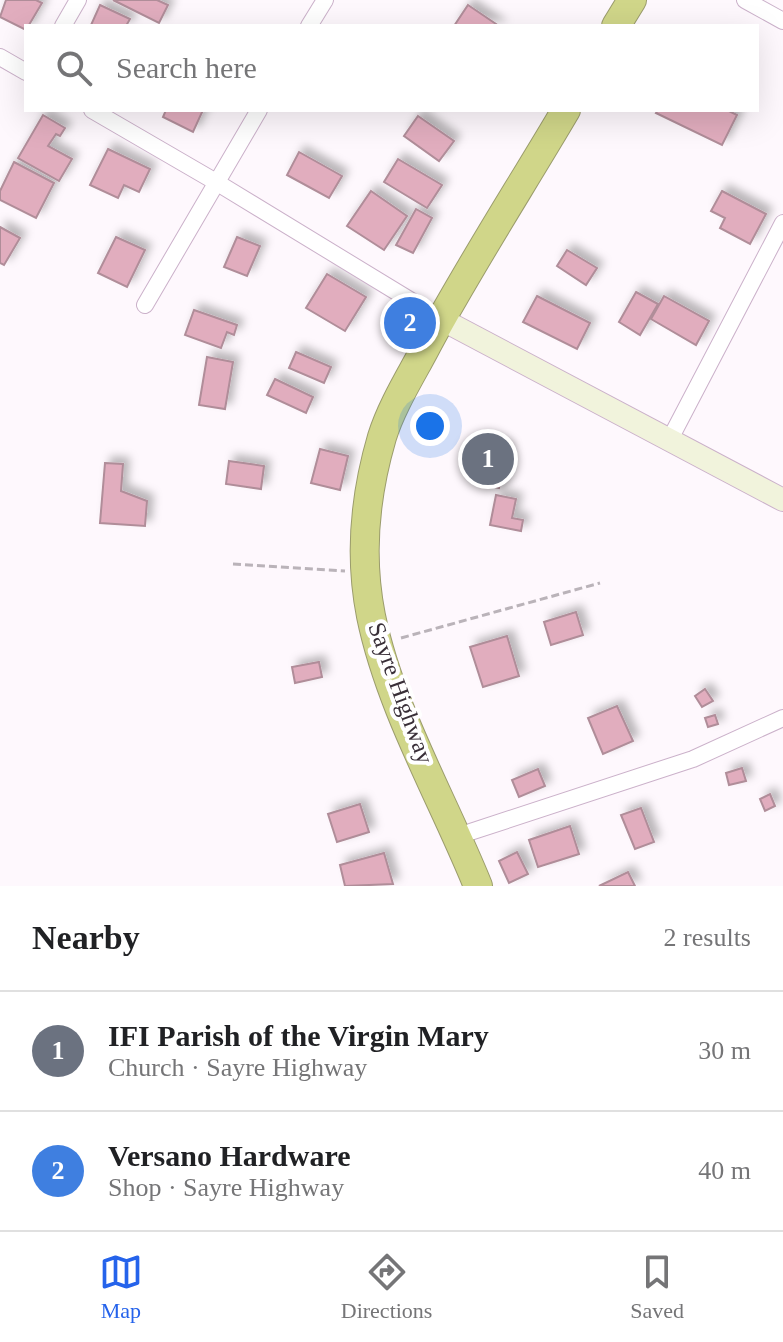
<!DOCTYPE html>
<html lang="en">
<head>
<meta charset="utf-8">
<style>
	:root { --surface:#fff; --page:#f2f2f2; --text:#202124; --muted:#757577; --line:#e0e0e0; --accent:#2563eb }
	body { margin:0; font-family:Georgia,serif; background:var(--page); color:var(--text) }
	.you { position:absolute; left:430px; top:426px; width:28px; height:28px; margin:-20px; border:6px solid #fff; border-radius:50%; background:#1a73e8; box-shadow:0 0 0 12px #1a73e833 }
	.badge { display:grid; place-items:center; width:52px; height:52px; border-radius:50%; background:var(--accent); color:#fff; font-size:26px; font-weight:700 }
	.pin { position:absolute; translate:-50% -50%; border:4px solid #fff; box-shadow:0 2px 8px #0006 }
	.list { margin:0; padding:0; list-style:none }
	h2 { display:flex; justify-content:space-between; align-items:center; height:104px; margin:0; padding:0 32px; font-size:34px }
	h2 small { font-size:26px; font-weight:400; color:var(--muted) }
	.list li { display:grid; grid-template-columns:52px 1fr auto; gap:24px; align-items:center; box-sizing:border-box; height:120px; padding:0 32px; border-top:2px solid var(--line) }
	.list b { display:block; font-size:30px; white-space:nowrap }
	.list p { margin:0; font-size:26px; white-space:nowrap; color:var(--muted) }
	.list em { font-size:26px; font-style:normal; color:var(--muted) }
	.icon { flex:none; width:44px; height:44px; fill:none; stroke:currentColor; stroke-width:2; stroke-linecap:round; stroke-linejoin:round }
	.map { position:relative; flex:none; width:783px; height:886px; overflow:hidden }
	.search { position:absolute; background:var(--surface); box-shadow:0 8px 32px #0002; left:24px; right:24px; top:24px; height:88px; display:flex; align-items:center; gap:20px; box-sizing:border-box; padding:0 28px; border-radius:0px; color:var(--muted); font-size:30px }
	.sheet { height:344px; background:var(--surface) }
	nav { display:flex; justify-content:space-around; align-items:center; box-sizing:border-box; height:112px; border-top:2px solid var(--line); background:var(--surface); font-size:22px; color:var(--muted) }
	nav a { display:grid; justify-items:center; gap:4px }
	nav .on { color:var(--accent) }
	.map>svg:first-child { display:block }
	.building { fill:#e1adbe; stroke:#b08d99; stroke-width:2; filter:url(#shadow) }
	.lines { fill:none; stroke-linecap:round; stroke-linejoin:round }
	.street-casing { stroke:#cbb1ca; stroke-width:18 }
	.secondary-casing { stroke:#cbb1ca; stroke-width:24 }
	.highway-casing { stroke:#9b9c6d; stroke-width:30 }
	.path { stroke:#bab3b9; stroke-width:3; stroke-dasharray:8 4; stroke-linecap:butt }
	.street { stroke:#fff; stroke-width:16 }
	.secondary { stroke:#f1f3dc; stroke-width:22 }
	.highway { stroke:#d0d689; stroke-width:28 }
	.labels { text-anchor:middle; stroke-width:8; stroke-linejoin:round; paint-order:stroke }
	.street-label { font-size:24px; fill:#392f38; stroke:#fff }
</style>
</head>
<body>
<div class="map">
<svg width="783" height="886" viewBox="0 0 783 886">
	<defs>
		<filter id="shadow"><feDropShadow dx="6" dy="-6" stdDeviation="4" flood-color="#0004"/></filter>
	</defs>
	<rect width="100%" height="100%" fill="#fef8fd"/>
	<g class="building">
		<polygon points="6,0 36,0 42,3 26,30 0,17"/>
		<polygon points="113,0 157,0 168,5 159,23"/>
		<polygon points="100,5 130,19 126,26 91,25"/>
		<polygon points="468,5 499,26 454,26"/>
		<polygon points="166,110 203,110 193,132 163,117"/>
		<polygon points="658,110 727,110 737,115 722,145 656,113"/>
		<polygon points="43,115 65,128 60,136 56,134 48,146 72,159 59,181 18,158"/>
		<polygon points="418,116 454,141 439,161 404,136"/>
		<polygon points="108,149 150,169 139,192 124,185 118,198 90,185"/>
		<polygon points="299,152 342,176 329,198 287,175"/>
		<polygon points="398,159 442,185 427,208 384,182"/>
		<polygon points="14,162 54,183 36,218 0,200 0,191"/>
		<polygon points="371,191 407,216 384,250 347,226"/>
		<polygon points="722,191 766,214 750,244 720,228 725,218 711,211"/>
		<polygon points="416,209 432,218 413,253 396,245"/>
		<polygon points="0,227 20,238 4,265 0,263"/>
		<polygon points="116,237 145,250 127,287 98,273"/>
		<polygon points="237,237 260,246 247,276 224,267"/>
		<polygon points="567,250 597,268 586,285 557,266"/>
		<polygon points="327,274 366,297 345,331 306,308"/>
		<polygon points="636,292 658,304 640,335 619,322"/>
		<polygon points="537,296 590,323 577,349 523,322"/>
		<polygon points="664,296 709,321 696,345 651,319"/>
		<polygon points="194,310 237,325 234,335 227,332 221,348 185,335"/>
		<polygon points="296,352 331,367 324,383 289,368"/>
		<polygon points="207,357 233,362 225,409 199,405"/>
		<polygon points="275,379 313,397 306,413 267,395"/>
		<polygon points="480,443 507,449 499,488 472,482"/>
		<polygon points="320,449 348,456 340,490 311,483"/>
		<polygon points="229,461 264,466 261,489 226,484"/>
		<polygon points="105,463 123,464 121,491 147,501 145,526 100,523"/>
		<polygon points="496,495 516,499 512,518 523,520 521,531 490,525"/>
		<polygon points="576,612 583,635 551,645 544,622"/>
		<polygon points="507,636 519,676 483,687 470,647"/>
		<polygon points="319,662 322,677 295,683 292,667"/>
		<polygon points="705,689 713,701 702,707 695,696"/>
		<polygon points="617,706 633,741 603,754 588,718"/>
		<polygon points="715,715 718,724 708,727 705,718"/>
		<polygon points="742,768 746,781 729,785 726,773"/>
		<polygon points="538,769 545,786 519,797 512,780"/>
		<polygon points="770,794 775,806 765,811 760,799"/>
		<polygon points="360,804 369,832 337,842 328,814"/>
		<polygon points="641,808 654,842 635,849 621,815"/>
		<polygon points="570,826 579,854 538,867 529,840"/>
		<polygon points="517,852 528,874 509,883 499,861"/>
		<polygon points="384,853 393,884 345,886 340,865"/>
		<polygon points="628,872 635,886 599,886"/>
	</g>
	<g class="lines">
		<g class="street-casing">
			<g id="street">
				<polyline points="745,0 783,21"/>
				<polyline points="63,26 78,0"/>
				<polyline points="309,26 325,0"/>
				<polyline points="0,57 26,72"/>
				<polyline points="92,110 216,182 441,319"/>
				<polyline points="145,305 259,110"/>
				<polyline points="670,439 783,223"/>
				<polyline points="458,836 693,759 783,718"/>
			</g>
		</g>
		<g class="secondary-casing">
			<polyline id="secondary" points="441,319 783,500"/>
		</g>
		<g class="highway-casing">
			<g id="highway">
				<polyline points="616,26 632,0"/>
				<path d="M 478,886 C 443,799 390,709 371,616 C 359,556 365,495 382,437 C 392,405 412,374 427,345 C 470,265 520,188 566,110"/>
			</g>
		</g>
		<g class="path">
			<polyline points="233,564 345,571"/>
			<polyline points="401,638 600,583"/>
		</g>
		<use href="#street" class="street"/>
		<use href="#secondary" class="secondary"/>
		<use href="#highway" class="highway"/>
	</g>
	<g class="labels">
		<g class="street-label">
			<text transform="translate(401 693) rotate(70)" y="8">Sayre Highway</text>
		</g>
	</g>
</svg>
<div class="you"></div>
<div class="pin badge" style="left:488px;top:459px;background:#6b7280">1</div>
<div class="pin badge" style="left:410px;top:323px;background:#3f7fe0">2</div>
<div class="search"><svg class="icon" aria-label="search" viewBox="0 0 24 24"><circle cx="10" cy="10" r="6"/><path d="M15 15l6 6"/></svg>Search here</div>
</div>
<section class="sheet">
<h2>Nearby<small>2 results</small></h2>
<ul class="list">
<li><span class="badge" style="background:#6b7280">1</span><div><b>IFI Parish of the Virgin Mary</b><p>Church · Sayre Highway</p></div><em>30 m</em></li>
<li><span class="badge" style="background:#3f7fe0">2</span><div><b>Versano Hardware</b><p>Shop · Sayre Highway</p></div><em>40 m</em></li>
</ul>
</section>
<nav>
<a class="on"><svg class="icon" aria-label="map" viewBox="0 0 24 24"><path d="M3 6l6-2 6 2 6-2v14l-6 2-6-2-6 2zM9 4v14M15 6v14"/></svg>Map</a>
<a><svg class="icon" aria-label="directions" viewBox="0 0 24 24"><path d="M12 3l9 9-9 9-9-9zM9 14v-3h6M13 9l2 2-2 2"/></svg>Directions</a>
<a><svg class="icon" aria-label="saved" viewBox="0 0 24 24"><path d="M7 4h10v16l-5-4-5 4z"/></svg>Saved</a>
</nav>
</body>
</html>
